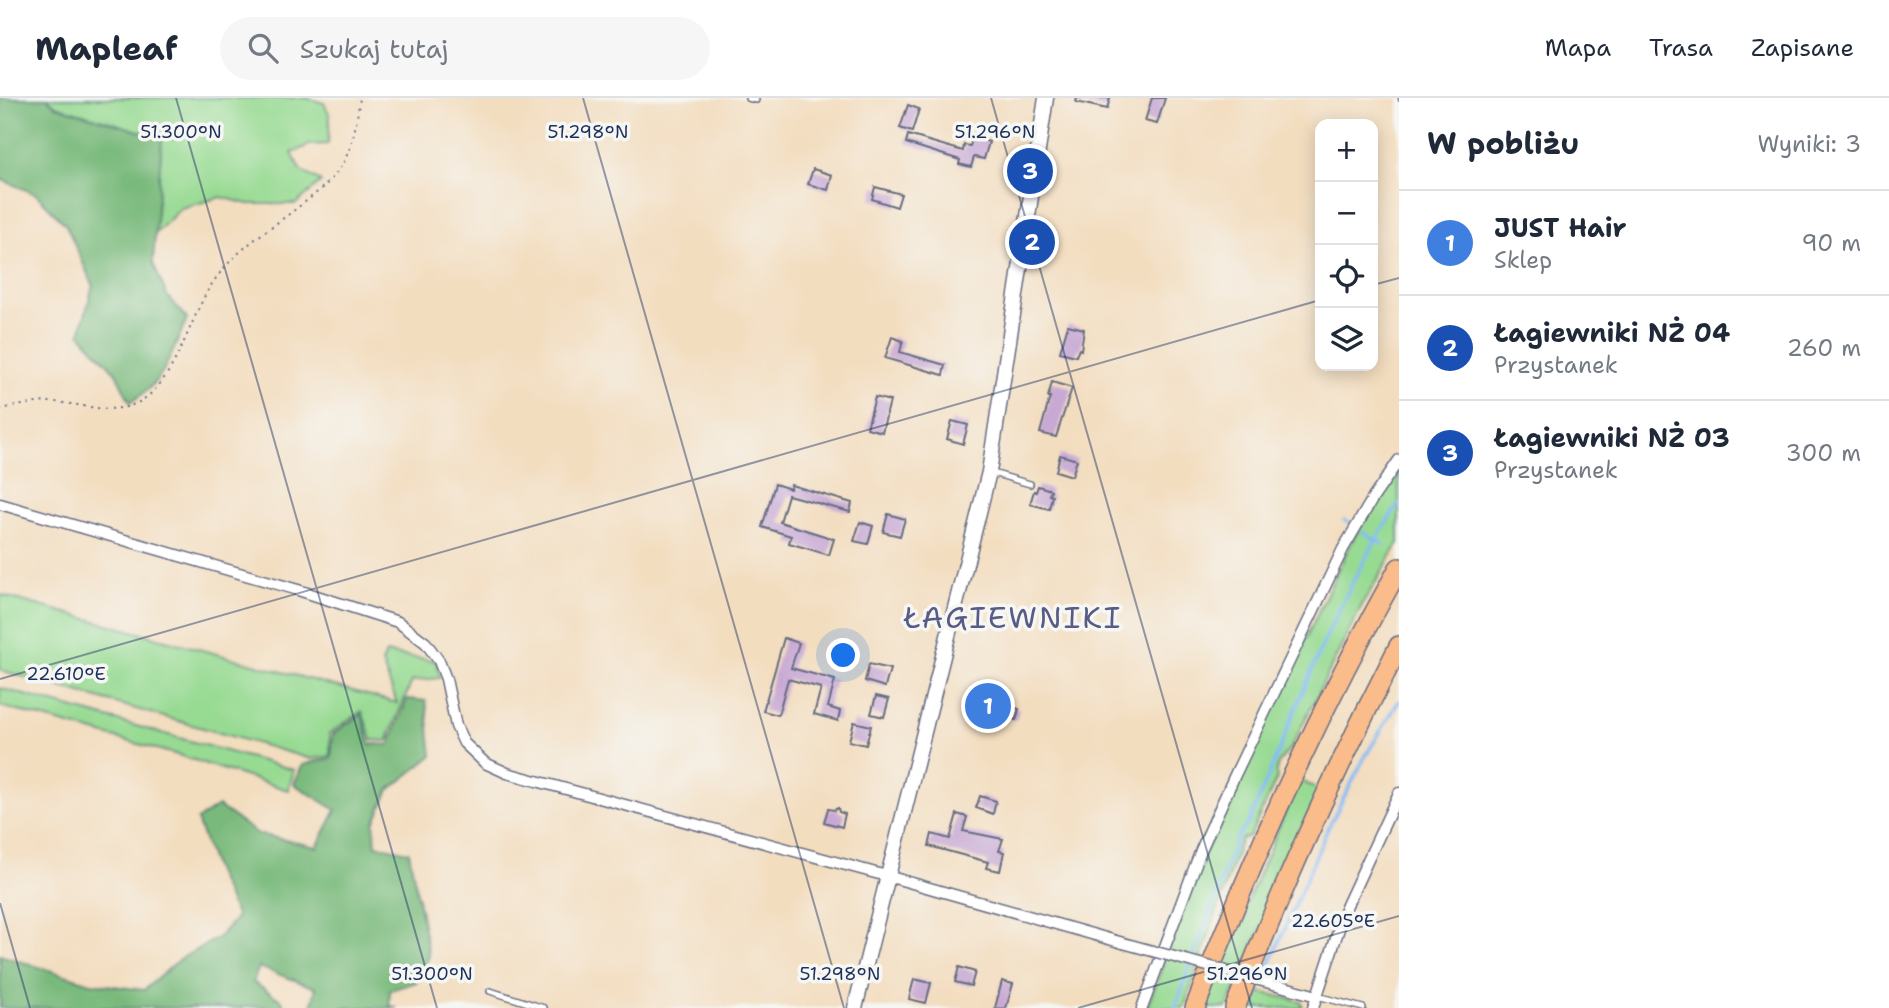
<!DOCTYPE html>
<html lang="pl">
<head>
<meta charset="utf-8">
<style>
	:root { --surface:#fff; --page:#f6f6f7; --text:#1f2937; --muted:#747a83; --line:#e0e1e3; --accent:#c8321e }
	body { margin:0; font-family:"Shantell Sans",sans-serif; background:var(--page); color:var(--text) }
	.controls { position:absolute; right:21px; top:21px; display:grid; overflow:hidden; border-radius:14px; box-shadow:0 4px 18px #0003 }
	.controls button { width:63px; height:63px; display:grid; place-items:center; padding:0; border:0; border-bottom:2px solid var(--line); background:var(--surface); color:var(--text); font:35px sans-serif }
	.you { position:absolute; left:844px; top:558px; width:24px; height:24px; margin:-18px; border:5px solid #fff; border-radius:50%; background:#1a73e8; box-shadow:0 0 0 10px #1a73e833 }
	.badge { display:grid; place-items:center; width:46px; height:46px; border-radius:50%; background:var(--accent); color:#fff; font-size:23px; font-weight:700 }
	.pin { position:absolute; translate:-50% -50%; border:4px solid #fff; box-shadow:0 2px 7px #0006 }
	.list { margin:0; padding:0; list-style:none }
	h2 { display:flex; justify-content:space-between; align-items:center; height:91px; margin:0; padding:0 28px; font-size:30px }
	h2 small { font-size:23px; font-weight:400; color:var(--muted) }
	.list li { display:grid; grid-template-columns:46px 1fr auto; gap:21px; align-items:center; box-sizing:border-box; height:105px; padding:0 28px; border-top:2px solid var(--line) }
	.list b { display:block; font-size:26px; white-space:nowrap }
	.list p { margin:0; font-size:23px; white-space:nowrap; color:var(--muted) }
	.list em { font-size:23px; font-style:normal; color:var(--muted) }
	.icon { flex:none; width:38px; height:38px; fill:none; stroke:currentColor; stroke-width:2; stroke-linecap:round; stroke-linejoin:round }
	.map { position:relative; flex:none; width:1399px; height:910px; overflow:hidden }
	header { display:flex; align-items:center; gap:42px; box-sizing:border-box; height:98px; padding:0 35px; background:var(--surface); border-bottom:2px solid var(--line) }
	header strong { font-size:33px }
	nav { display:flex; gap:38px; margin-inline-start:auto; font-size:24px }
	.search { width:490px; height:63px; background:var(--page); display:flex; align-items:center; gap:18px; box-sizing:border-box; padding:0 24px; border-radius:38px; color:var(--muted); font-size:26px }
	main { display:flex }
	aside { flex:1; background:var(--surface) }
	.map>svg:first-child { display:block }
	.green { fill:#97da92; stroke:#598478; stroke-width:2 }
	.forest { fill:#79ba7c; stroke:#4a746d; stroke-width:2 }
	.lines { fill:none; stroke-linecap:round; stroke-linejoin:round }
	.stream { stroke:#85bbf4; stroke-width:3.5 }
	.building { fill:#c8a9d4 }
	.service-casing { stroke:#676c80; stroke-width:8 }
	.minor-casing { stroke:#676c80; stroke-width:13 }
	.tertiary-casing { stroke:#676c80; stroke-width:17 }
	.motorway-casing { stroke:#676c80; stroke-width:22 }
	.path { stroke:#676c80; stroke-width:2; stroke-dasharray:2 5; stroke-linecap:butt }
	.service { stroke:#fff; stroke-width:5 }
	.minor { stroke:#fff; stroke-width:10 }
	.tertiary { stroke:#fff; stroke-width:14 }
	.motorway { stroke:#fabc8b; stroke-width:19 }
	.minor-bridge-casing { stroke:#676c80; stroke-width:13; stroke-linecap:butt }
	.minor-bridge { stroke:#fff; stroke-width:10 }
	.ticks { fill:none; stroke:#1b2f5e; stroke-width:2; stroke-opacity:0.45 }
	.labels { text-anchor:middle; stroke-width:7; stroke-linejoin:round; paint-order:stroke }
	.quarter-label { font-size:30px; letter-spacing:2px; fill:#585a87; stroke:#f6f6f2 }
	.ticks-label { font-size:18px; text-anchor:middle; fill:#1b2f5e; stroke:#f6f6f2; stroke-width:7; stroke-linejoin:round; paint-order:stroke }
</style>
</head>
<body>
<header>
<strong>Mapleaf</strong>
<div class="search"><svg class="icon" aria-label="search" viewBox="0 0 24 24"><circle cx="10" cy="10" r="6"/><path d="M15 15l6 6"/></svg>Szukaj tutaj</div>
<nav><a>Mapa</a><a>Trasa</a><a>Zapisane</a></nav>
</header>
<main>
<div class="map">
<svg width="1399" height="910" viewBox="0 0 1399 910">
	<rect width="100%" height="100%" fill="#f6f6f2"/>
	<filter id="ink" filterUnits="userSpaceOnUse"><feTurbulence type="fractalNoise" baseFrequency=".0143" numOctaves="2"/><feDisplacementMap in="SourceGraphic" scale="14" xChannelSelector="R" yChannelSelector="G"/><feConvolveMatrix kernelMatrix="1 2 1 2 8 2 1 2 1" color-interpolation-filters="sRGB"/></filter>
	<filter id="wash" filterUnits="userSpaceOnUse"><feTurbulence type="fractalNoise" baseFrequency=".00686" numOctaves="4" result="noise"/><feDisplacementMap in="SourceGraphic" scale="28" xChannelSelector="R" yChannelSelector="G"/><feGaussianBlur stdDeviation="1.57" result="paint"/><feColorMatrix in="noise" values="0 0 0 0 0 0 0 0 0 0 0 0 0 0 0 0 0 1.4 0 .05"/><feComposite in="paint" operator="in"/></filter>
	<g filter="url(#wash)">
		<rect width="100%" height="100%" fill="#f3ddbf"/>
		<g class="green">
			<polygon points="47,0 307,0 324,5 330,18 328,46 309,47 292,55 300,72 321,84 296,106 248,106 221,99 181,110 154,137 162,40 56,8"/>
			<path d="M 1399,372 L 1399,445 L 1363,505 L 1291,650 C 1283,658 1273,668 1277,680 L 1250,738 L 1241,741 L 1184,910 L 1147,910 L 1203,759 L 1347,453 L 1362,426 Z"/>
			<polygon points="0,497 397,605 382,565 386,555 436,563 440,580 412,583 387,643 372,642 362,613 330,635 330,658 311,661 0,572"/>
			<polygon points="0,590 294,672 288,692 178,657 0,608"/>
			<polygon points="1299,682 1320,692 1227,910 1202,910"/>
			<polygon points="1254,893 1301,903 1303,910 1248,910"/>
		</g>
		<g class="forest">
			<path d="M 0,0 L 47,0 L 56,8 L 162,40 L 153,165 L 167,198 L 187,221 C 172,253 164,287 130,304 L 116,275 L 80,236 L 93,187 L 66,127 L 36,96 L 0,81 Z"/>
			<path d="M 407,601 L 426,603 L 432,658 L 389,692 L 374,725 L 376,747 L 409,754 L 429,858 L 417,884 L 390,892 L 389,907 L 397,910 L 311,910 L 316,890 L 259,869 L 253,884 L 281,902 L 285,910 C 270,910 255,906 240,910 L 0,910 L 0,857 L 91,885 L 144,892 L 180,861 L 219,839 L 237,819 L 215,772 L 197,722 L 218,708 L 258,736 L 317,749 L 336,712 L 294,686 L 302,667 L 331,660 L 333,636 L 362,616 L 370,646 L 389,647 Z"/>
		</g>
		<g class="lines">
			<g class="stream">
				<polyline points="1344,422 1349,425"/>
				<polyline points="1363,434 1383,446"/>
				<path d="M 1175,910 L 1237,739 L 1249,724 C 1295,618 1333,502 1399,406"/>
				<polyline points="1251,910 1327,732 1365,659 1399,603"/>
			</g>
		</g>
		<g id="blocks">
			<g class="building">
				<polygon points="1077,0 1110,0 1107,11 1076,4"/>
				<polygon points="1152,0 1165,0 1157,26 1145,23"/>
				<polygon points="908,7 919,11 912,34 900,30"/>
				<polygon points="908,37 963,53 964,47 970,48 973,39 989,44 984,61 974,59 971,69 959,66 960,62 906,45"/>
				<polygon points="813,71 832,77 828,92 808,86"/>
				<polygon points="875,89 901,96 897,109 872,101"/>
				<polygon points="1068,227 1084,231 1081,252 1079,251 1076,258 1060,254"/>
				<polygon points="892,239 903,243 900,254 945,267 943,277 885,260"/>
				<polygon points="1052,284 1072,290 1056,339 1040,335 1050,299 1048,299"/>
				<polygon points="875,299 890,303 882,334 867,330"/>
				<polygon points="952,323 968,327 963,346 947,341"/>
				<polygon points="1060,357 1077,362 1072,378 1056,373"/>
				<polygon points="775,386 790,391 791,387 852,405 850,414 788,397 780,424 834,441 829,457 789,445 791,438 762,429"/>
				<polygon points="1038,388 1051,392 1049,397 1052,398 1049,411 1030,406 1034,393 1036,394"/>
				<polygon points="888,416 905,421 900,438 883,434"/>
				<polygon points="860,424 873,428 868,446 854,443"/>
				<polygon points="784,540 799,545 791,570 835,582 828,609 840,613 838,623 814,616 821,590 788,581 778,617 763,613"/>
				<polygon points="869,566 890,571 885,589 865,583"/>
				<polygon points="876,598 889,601 884,619 871,616"/>
				<polygon points="987,602 1019,611 1016,622 984,614"/>
				<polygon points="854,624 871,628 866,647 849,643"/>
				<polygon points="980,698 996,703 993,716 976,710"/>
				<polygon points="838,710 839,714 845,716 842,729 824,724 828,711 834,712"/>
				<polygon points="957,716 967,719 963,733 1003,741 999,753 1004,754 1000,773 986,770 988,764 929,748 932,736 950,741"/>
				<polygon points="959,869 975,874 971,888 955,884"/>
				<polygon points="914,881 931,885 926,905 909,901"/>
				<polygon points="1002,883 1013,886 1006,910 995,910"/>
			</g>
		</g>
	</g>
	<g filter="url(#ink)">
		<use href="#blocks" fill-opacity="0" stroke="#676c80" stroke-width="2"/>
		<g class="lines">
			<g class="service-casing">
				<g id="service">
					<polyline points="748,0 756,2"/>
					<polyline points="989,374 1030,386"/>
					<polyline points="490,893 544,910"/>
					<polyline points="1317,898 1363,910"/>
				</g>
			</g>
			<g class="minor-casing">
				<g id="minor">
					<polyline points="0,406 298,492 398,524 426,545 439,563 446,581 456,628 464,645 485,665 507,675 905,783 1123,845"/>
					<polyline points="1270,885 1317,898"/>
					<polyline points="1142,910 1201,752 1234,679 1343,451 1373,400 1399,362"/>
					<polyline points="1313,910 1346,809 1399,695"/>
				</g>
			</g>
			<g class="tertiary-casing">
				<polyline id="tertiary" points="855,910 989,374 1046,0"/>
			</g>
			<g class="motorway-casing">
				<g id="motorway">
					<path d="M 1195,910 C 1252,759 1320,611 1399,470"/>
					<path d="M 1235,910 C 1283,786 1338,666 1399,548"/>
				</g>
			</g>
			<path class="path" d="M 0,311 C 17,308 35,304 53,304 C 81,305 110,318 137,305 C 173,288 188,227 207,194 C 227,159 260,137 292,114 C 312,98 337,82 347,57 C 355,39 357,19 360,0"/>
			<use href="#service" class="service"/>
			<use href="#minor" class="minor"/>
			<use href="#tertiary" class="tertiary"/>
			<use href="#motorway" class="motorway"/>
			<g class="minor-bridge-casing">
				<polyline id="minor-bridge" points="1123,845 1270,885"/>
			</g>
			<use href="#minor-bridge" class="minor-bridge"/>
		</g>
	</g>
	<path class="ticks" d="M 176,0 L 437,910M 583,0 L 844,910M 991,0 L 1252,910M 1398,0 L 1399,4M 1373,187 L 1399,180M 0,581 L 1320,202M 0,805 L 30,910M 1078,910 L 1399,818"/>
	<g class="labels">
		<g class="quarter-label">
			<text x="1013" y="530">ŁAGIEWNIKI</text>
		</g>
	</g>
	<g class="ticks-label">
		<text x="181" y="40">51.300°N</text>
		<text x="588" y="40">51.298°N</text>
		<text x="995" y="40">51.296°N</text>
		<text x="66" y="582">22.610°E</text>
		<text x="1333" y="829">22.605°E</text>
		<text x="432" y="882">51.300°N</text>
		<text x="840" y="882">51.298°N</text>
		<text x="1247" y="882">51.296°N</text>
	</g>
</svg>
<div class="controls">
<button>+</button>
<button>−</button>
<button><svg class="icon" aria-label="locate" viewBox="0 0 24 24"><circle cx="12" cy="12" r="6"/><path d="M12 2v4M12 18v4M2 12h4M18 12h4"/></svg></button>
<button><svg class="icon" aria-label="layers" viewBox="0 0 24 24"><path d="M12 4l9 5-9 5-9-5zM3 14l9 5 9-5"/></svg></button>
</div>
<div class="you"></div>
<div class="pin badge" style="left:988px;top:608px;background:#3f7fe0">1</div>
<div class="pin badge" style="left:1032px;top:144px;background:#1a4fb4">2</div>
<div class="pin badge" style="left:1030px;top:73px;background:#1a4fb4">3</div>
</div>
<aside>
<h2>W pobliżu<small>Wyniki: 3</small></h2>
<ul class="list">
<li><span class="badge" style="background:#3f7fe0">1</span><div><b>JUST Hair</b><p>Sklep</p></div><em>90 m</em></li>
<li><span class="badge" style="background:#1a4fb4">2</span><div><b>Łagiewniki NŻ 04</b><p>Przystanek</p></div><em>260 m</em></li>
<li><span class="badge" style="background:#1a4fb4">3</span><div><b>Łagiewniki NŻ 03</b><p>Przystanek</p></div><em>300 m</em></li>
</ul>
</aside>
</main>
</body>
</html>
